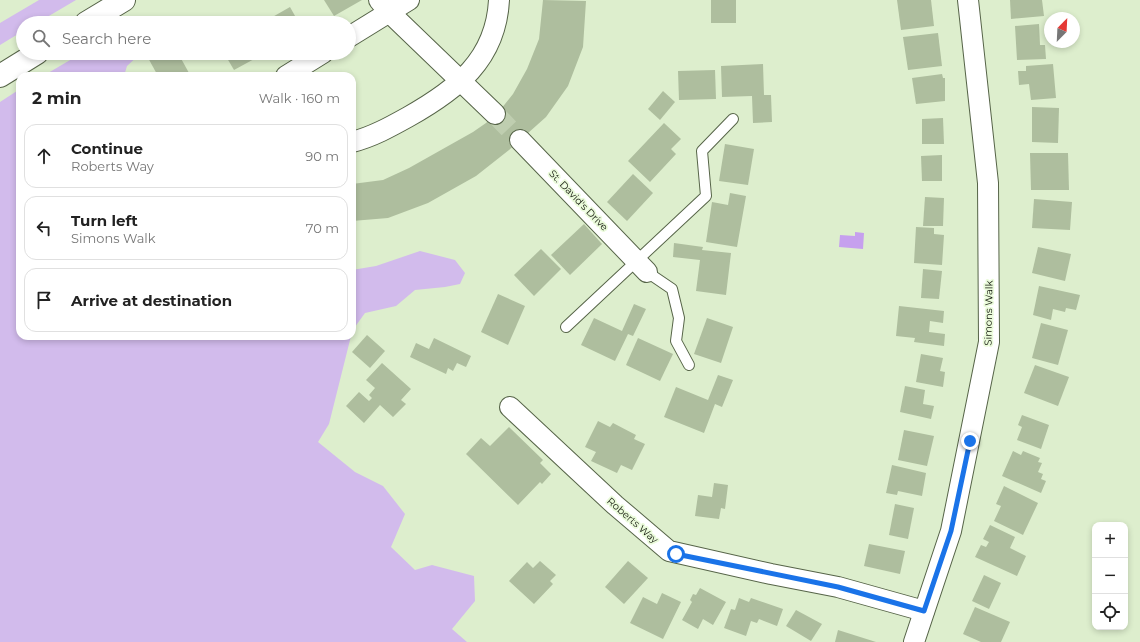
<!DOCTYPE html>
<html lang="en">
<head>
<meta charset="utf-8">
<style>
	:root { --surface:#fff; --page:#f2f2f2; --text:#222; --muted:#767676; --line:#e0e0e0 }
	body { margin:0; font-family:Montserrat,sans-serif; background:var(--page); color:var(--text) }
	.controls { position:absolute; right:12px; bottom:12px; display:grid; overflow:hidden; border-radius:8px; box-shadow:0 2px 6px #0003 }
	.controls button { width:36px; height:36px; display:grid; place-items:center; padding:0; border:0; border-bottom:1px solid var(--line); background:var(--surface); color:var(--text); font:20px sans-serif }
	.compass { position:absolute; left:1044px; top:12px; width:36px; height:36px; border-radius:50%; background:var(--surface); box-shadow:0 2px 6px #0003; rotate:24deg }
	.stop { position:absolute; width:12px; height:12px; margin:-9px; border:3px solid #1a73e8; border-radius:50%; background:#fff }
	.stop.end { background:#1a73e8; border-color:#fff; box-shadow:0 1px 4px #0008 }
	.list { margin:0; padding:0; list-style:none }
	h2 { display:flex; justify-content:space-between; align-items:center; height:52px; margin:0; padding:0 16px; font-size:17px }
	h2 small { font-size:13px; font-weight:400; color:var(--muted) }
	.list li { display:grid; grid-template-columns:26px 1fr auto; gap:12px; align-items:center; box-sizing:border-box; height:64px; margin:0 8px 8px; padding:0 8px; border:1px solid var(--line); border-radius:12px }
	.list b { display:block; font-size:15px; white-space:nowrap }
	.list p { margin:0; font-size:13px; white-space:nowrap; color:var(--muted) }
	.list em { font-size:13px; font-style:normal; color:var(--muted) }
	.icon { flex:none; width:22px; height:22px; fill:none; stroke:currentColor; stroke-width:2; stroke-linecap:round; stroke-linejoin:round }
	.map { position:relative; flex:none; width:1140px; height:642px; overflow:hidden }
	.search { position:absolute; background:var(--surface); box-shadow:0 2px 6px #0003; left:16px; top:16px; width:340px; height:44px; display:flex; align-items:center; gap:10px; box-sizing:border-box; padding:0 14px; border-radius:22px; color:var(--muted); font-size:15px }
	.panel { position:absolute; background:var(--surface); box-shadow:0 2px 6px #0003; left:16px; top:72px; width:340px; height:268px; border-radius:12px }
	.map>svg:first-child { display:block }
	.green { fill:#d2bbec }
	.water { fill:#c6a0ee }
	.building { fill:#aebe9e }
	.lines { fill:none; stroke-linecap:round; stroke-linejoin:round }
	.minor-tunnel { stroke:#bfceb0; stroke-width:20; stroke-dasharray:20 10; stroke-linecap:butt }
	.service-casing { stroke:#566448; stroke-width:12 }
	.minor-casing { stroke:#566448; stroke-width:22 }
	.primary-casing { stroke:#566448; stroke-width:24 }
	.service { stroke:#fff; stroke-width:10 }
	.minor { stroke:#fff; stroke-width:20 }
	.primary { stroke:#fff; stroke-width:22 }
	.route { stroke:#1a73e8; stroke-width:5 }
	.labels { text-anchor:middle; stroke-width:3.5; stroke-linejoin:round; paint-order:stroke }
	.street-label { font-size:10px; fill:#151a0f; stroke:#eafbda }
</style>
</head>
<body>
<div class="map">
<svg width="1140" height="642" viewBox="0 0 1140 642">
	<rect width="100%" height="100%" fill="#ddeecd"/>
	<g class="green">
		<polygon points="39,0 76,0 37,23 23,23 23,31 0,45 0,23"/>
		<polygon points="82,53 141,53 127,66 124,76 43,76"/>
		<polygon points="20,89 20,336 351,336 329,424 318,442 355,472 383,486 405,514 391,547 415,570 432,565 474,576 475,601 452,629 467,642 0,642 0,102"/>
		<polygon points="420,251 455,260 465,273 460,284 445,287 415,290 396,306 365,313 352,331 352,270 376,266"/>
	</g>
	<polygon class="water" points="855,232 864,233 863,249 839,247 840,235 855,236"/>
	<g class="building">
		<polygon points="324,0 362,0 334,16"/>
		<polygon points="543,0 586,1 583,47 568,86 546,117 509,150 476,176 428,203 388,218 352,221 352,184 383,180 409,168 473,132 486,123 501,109 513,94 527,69 539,39"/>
		<rect x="711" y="0" width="25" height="23"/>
		<polygon points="897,0 931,0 934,26 901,30"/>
		<polygon points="1010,0 1042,0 1044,16 1011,19"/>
		<polygon points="290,7 299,23 262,23"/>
		<polygon points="1039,24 1040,45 1045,45 1046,59 1017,60 1015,26"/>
		<polygon points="938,33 942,66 908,70 903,37"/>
		<polygon points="153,53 178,53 189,73 183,76 158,76 147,56"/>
		<polygon points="224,53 265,53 234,70"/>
		<polygon points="763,64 764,95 771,95 772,122 753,123 752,96 722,97 721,66"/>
		<polygon points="1053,64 1056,98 1031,100 1029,84 1019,85 1018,71 1026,71 1026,66"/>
		<polygon points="715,70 716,99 679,100 678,71"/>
		<polygon points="942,74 943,78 945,78 945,101 916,104 912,78"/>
		<polygon points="663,91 675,102 660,120 648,109"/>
		<polygon points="1032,107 1059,108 1058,143 1032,142"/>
		<polygon points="943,118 944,144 922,144 922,119"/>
		<polygon points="664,123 681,139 671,149 676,154 650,182 628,161"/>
		<polygon points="725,144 754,149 748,185 719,181"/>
		<polygon points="1030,153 1068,153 1069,190 1031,190"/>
		<polygon points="942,155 942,181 922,181 921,156"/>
		<polygon points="633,174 653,193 627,221 607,202"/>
		<polygon points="730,193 746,196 737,247 706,242 712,202 728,205"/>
		<polygon points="925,197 944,198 943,226 923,226"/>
		<polygon points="1034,199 1072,202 1070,230 1032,228"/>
		<polygon points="584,224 602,244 570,275 551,255"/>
		<polygon points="916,227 934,228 934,234 944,235 942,265 914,263"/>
		<polygon points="674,243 703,247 702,250 731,253 726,295 696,291 700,260 673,257"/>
		<polygon points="1038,247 1071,254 1065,281 1032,273"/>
		<polygon points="541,249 561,269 534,296 514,275"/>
		<polygon points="923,269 942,271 939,299 921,298"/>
		<polygon points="1039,286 1080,295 1076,310 1066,308 1065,312 1053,309 1051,320 1033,315"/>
		<polygon points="498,294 525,306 508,345 481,332"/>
		<polygon points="634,304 646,309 633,336 628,334 615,361 581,345 594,318 622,331"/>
		<polygon points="899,306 944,311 943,323 930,321 929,332 945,334 944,346 914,342 915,338 896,336"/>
		<polygon points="707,318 733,327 721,363 694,354"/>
		<polygon points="1041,323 1068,330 1058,365 1032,358"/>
		<polygon points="367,335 385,351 370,368 352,352"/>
		<polygon points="434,338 471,356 466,367 457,363 453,371 448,368 446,374 410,357 416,343 429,349"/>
		<polygon points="638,338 673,354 660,381 626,365"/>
		<polygon points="921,354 943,358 940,371 945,372 943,387 916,382"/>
		<polygon points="382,363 411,389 401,400 406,404 393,417 380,405 364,423 346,406 359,392 369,401 372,398 369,395 375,388 366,380"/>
		<polygon points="1035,365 1069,377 1058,406 1024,393"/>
		<polygon points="718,375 733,380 722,407 715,404 704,433 664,417 676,387 708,400"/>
		<polygon points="905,386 925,390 923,404 934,406 931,419 900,412"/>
		<polygon points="1022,415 1049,425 1041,449 1017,440 1022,427 1018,425"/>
		<polygon points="598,421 610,427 613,423 636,435 634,439 645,444 632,470 621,465 617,473 591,461 596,452 585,447"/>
		<polygon points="509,427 543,460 540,463 551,474 542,484 540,482 518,505 466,454 481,438 490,446"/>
		<polygon points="904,430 934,436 927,466 898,460"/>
		<polygon points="1013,451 1021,455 1023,451 1040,458 1038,462 1042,463 1038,472 1043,474 1041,479 1046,481 1041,493 1002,476"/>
		<polygon points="892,465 926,473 922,496 898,491 897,495 886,493"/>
		<polygon points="714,483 728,485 725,509 721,508 719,519 695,516 698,495 712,497"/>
		<polygon points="1004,486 1038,503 1023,535 994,521 1001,506 996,504"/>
		<polygon points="895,504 914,508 908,539 889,535"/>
		<polygon points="990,525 1015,537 1010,548 1026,556 1017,576 975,557 981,545 986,547 989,542 983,539"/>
		<polygon points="869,544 905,551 900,574 864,566"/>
		<polygon points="540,561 556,575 550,581 553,584 534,604 509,581 527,562 533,568"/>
		<polygon points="628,561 648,578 624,604 605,587"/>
		<polygon points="984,575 1001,583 989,609 972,601"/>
		<polygon points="700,588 726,602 713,625 703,619 698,629 682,620 692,602 690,600 693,594 696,595"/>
		<polygon points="662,593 681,602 663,639 630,623 643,597 657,604"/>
		<polygon points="739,598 749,602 751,598 783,609 777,626 759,619 757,623 751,621 746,636 724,628 731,609 735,610"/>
		<polygon points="975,607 1010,622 1001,642 981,642 963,634"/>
		<polygon points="796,610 822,624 811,641 786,626"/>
		<polygon points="838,630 876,642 835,642"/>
	</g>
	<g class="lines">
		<polyline class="minor-tunnel" points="495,114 520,140"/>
		<g class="service-casing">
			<g id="service">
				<polyline points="647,272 672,289 679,318 676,341 689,365"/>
				<polyline points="566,327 706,196 702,151 733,119"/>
			</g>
		</g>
		<g class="minor-casing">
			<g id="minor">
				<polyline points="379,0 389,12 495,114"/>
				<polyline points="349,37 409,0"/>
				<polyline points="286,76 323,53"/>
				<polyline points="520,140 647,272"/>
				<path d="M 352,142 C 372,137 390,127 408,117 C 456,90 496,60 499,0"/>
				<polyline points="510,407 615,505 669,551 771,574 838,587 924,611"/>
				<polyline points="914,642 951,531 989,342 988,183 968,0"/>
			</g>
		</g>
		<g class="primary-casing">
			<g id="primary">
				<polyline points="86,23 124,0"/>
				<polyline points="0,76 37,53"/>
			</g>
		</g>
		<use href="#service" class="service"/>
		<use href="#minor" class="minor"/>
		<use href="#primary" class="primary"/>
	</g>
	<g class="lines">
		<polyline class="route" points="676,554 838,587 924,611 951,531 970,441"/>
	</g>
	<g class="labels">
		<g class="street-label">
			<text transform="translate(579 200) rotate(46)" y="4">St. David's Drive</text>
			<text transform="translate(988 313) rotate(-89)" y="4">Simons Walk</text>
			<text transform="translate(633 520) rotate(41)" y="4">Roberts Way</text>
		</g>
	</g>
</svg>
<div class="controls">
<button>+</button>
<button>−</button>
<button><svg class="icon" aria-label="locate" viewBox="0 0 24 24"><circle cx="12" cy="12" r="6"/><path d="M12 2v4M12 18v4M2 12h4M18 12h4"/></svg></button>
</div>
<svg class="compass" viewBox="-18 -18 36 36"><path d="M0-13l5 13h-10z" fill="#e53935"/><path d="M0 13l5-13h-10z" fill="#767676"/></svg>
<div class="stop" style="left:676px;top:554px"></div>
<div class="stop end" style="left:970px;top:441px"></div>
<div class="search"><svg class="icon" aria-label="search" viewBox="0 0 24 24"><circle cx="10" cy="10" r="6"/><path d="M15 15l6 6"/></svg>Search here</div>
<section class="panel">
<h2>2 min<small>Walk · 160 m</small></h2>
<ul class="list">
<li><svg class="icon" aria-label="ahead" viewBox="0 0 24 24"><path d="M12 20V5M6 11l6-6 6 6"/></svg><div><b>Continue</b><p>Roberts Way</p></div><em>90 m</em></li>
<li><svg class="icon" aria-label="left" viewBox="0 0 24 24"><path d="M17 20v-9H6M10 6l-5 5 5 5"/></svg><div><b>Turn left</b><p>Simons Walk</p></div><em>70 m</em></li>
<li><svg class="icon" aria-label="arrive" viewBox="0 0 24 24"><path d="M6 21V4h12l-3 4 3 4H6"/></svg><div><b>Arrive at destination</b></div></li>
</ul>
</section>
</div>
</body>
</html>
